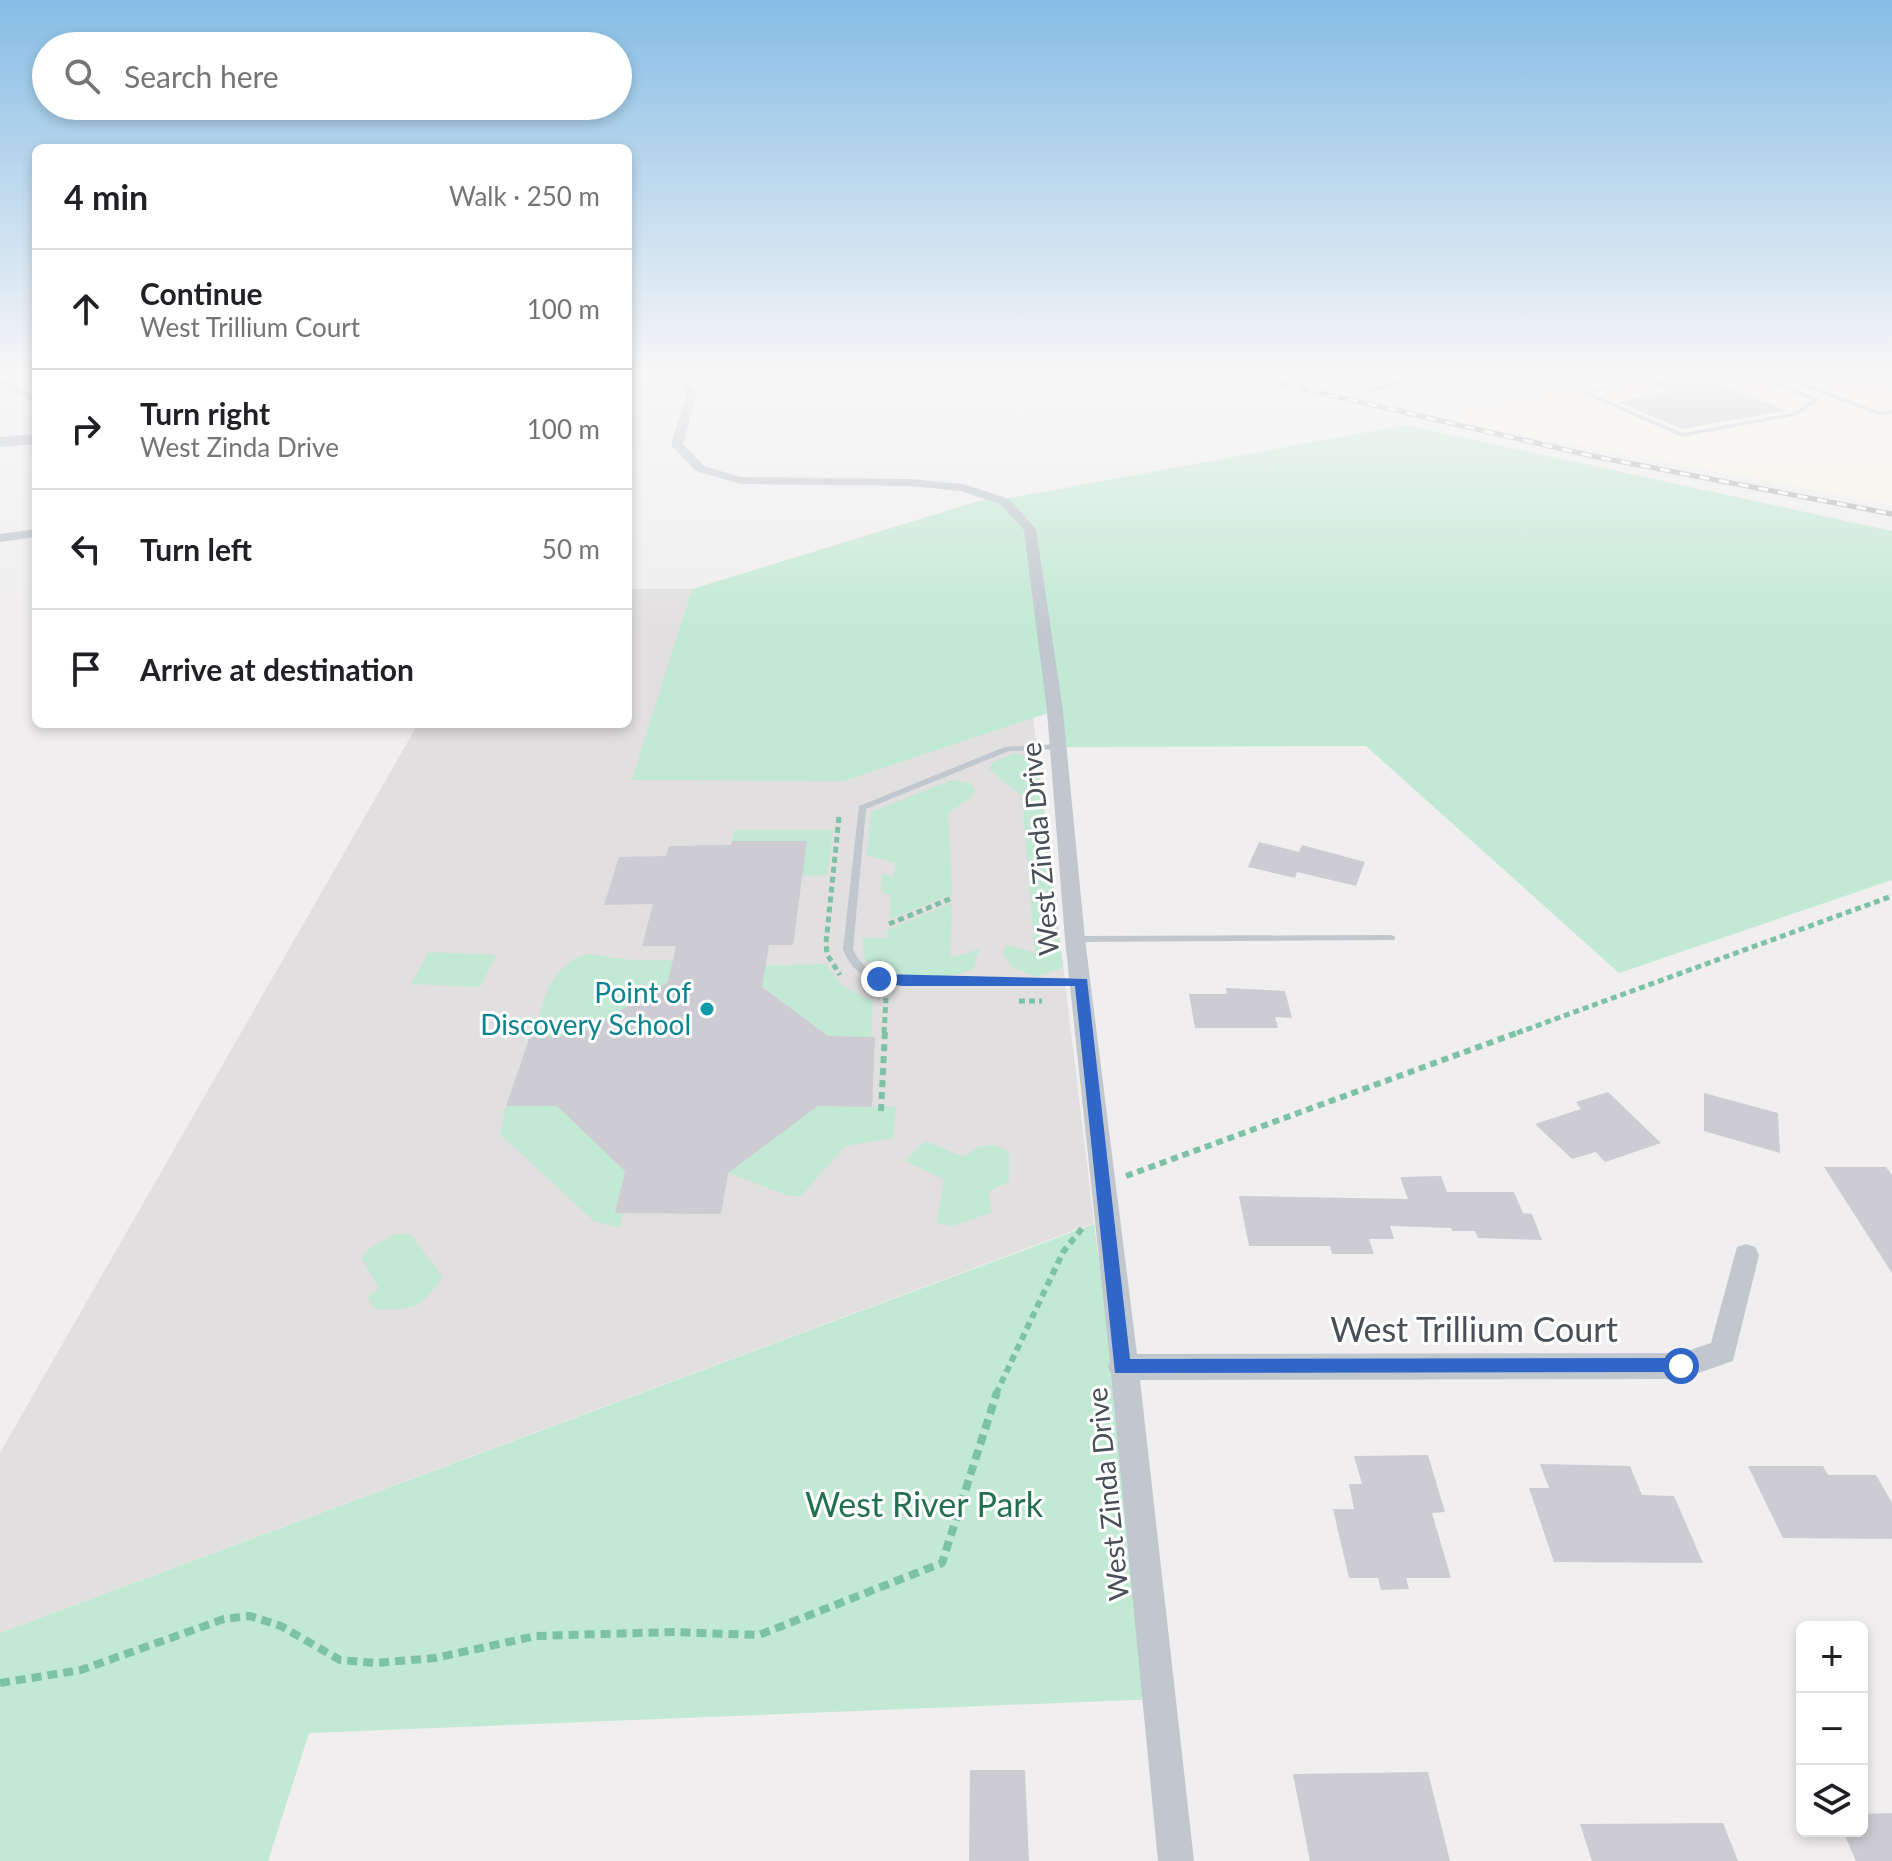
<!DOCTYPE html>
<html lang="en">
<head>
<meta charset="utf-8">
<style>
	:root { --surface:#fff; --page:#f6f6f6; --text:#202124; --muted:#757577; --line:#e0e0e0 }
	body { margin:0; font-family:Lato,sans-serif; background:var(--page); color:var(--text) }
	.controls { position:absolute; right:24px; bottom:24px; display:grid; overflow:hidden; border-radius:12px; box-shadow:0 4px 12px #0003 }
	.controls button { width:72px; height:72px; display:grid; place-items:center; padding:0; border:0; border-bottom:2px solid var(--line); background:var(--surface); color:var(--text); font:40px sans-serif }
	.stop { position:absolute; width:24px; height:24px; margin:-18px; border:6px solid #2f66c8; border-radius:50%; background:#fff }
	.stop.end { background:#2f66c8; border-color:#fff; box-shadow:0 2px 8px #0008 }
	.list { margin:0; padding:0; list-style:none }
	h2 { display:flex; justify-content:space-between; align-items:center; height:104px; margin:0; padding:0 32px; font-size:34px }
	h2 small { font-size:26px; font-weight:400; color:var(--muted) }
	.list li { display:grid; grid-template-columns:52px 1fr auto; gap:24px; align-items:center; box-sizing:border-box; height:120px; padding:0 32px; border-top:2px solid var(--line) }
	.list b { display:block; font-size:30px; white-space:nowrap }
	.list p { margin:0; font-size:26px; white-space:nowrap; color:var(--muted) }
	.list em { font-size:26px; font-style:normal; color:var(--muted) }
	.icon { flex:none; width:44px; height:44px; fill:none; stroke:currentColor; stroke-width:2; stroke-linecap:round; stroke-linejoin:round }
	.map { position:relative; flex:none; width:1892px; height:1861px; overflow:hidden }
	.search { position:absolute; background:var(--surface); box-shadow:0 4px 12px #0003; left:32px; top:32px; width:600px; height:88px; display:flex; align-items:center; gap:20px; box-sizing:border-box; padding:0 28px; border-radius:44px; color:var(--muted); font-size:30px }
	.panel { position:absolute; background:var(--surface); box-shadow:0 4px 12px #0003; left:32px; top:144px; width:600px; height:584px; border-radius:12px }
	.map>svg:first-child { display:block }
	.commercial { fill:#f9f6e8 }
	.education { fill:#e1dfdf }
	.green { fill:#c1e9d3 }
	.building { fill:#ccccd2 }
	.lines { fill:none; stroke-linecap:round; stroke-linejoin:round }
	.path-far2 { stroke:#7dc2a6; stroke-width:5; stroke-dasharray:6 4; stroke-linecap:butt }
	.path-far1 { stroke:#7dc2a6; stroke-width:6; stroke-dasharray:7 5; stroke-linecap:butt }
	.path { stroke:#7dc2a6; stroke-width:8; stroke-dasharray:10 6; stroke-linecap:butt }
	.service { fill:#c0c7ce; fill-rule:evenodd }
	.minor { fill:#c0c7ce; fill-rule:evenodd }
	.primary { fill:#b0bbc9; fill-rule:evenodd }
	.rail-casing { stroke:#b0b2b7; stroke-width:5 }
	.rail { stroke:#fff; stroke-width:3; stroke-dasharray:10; stroke-linecap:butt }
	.route { fill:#2f66c8 }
	.culture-dot { fill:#0f9aa8; stroke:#fff; stroke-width:3 }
	.labels { text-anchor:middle; stroke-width:6; stroke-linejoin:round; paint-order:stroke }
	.street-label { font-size:28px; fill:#484f58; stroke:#fff }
	.culture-label { font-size:28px; fill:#0d838f; stroke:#fff; text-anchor:end }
	.near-street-label { font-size:34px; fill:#484f58; stroke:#fff }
	.near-park-label { font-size:34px; fill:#22704f; stroke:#fff }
</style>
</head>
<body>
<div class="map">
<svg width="1892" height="1861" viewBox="0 0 1892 1861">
	<rect width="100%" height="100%" fill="#f0eeee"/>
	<polygon class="commercial" points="1655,372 1892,372 1892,505 1427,417"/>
	<polygon class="education" points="628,589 692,589 633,780 1033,716 1094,1223 0,1633 0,1453 418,724 628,724"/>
	<g class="green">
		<polygon points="1406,425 1892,531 1892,880 1619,973 1366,746 1059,747 1054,711 844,781 632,780 692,589 992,497 1000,500"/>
		<polygon points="1016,753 1038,761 1063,967 1037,977 1012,967 1003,953 1006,945 1035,953 1022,796 989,769 993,762"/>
		<polygon points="952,780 970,783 975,790 970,798 948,813 952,894 890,919 891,895 881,892 882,874 894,877 895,863 867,855 871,812"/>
		<polygon points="734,830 833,830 827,875 802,876 806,841 732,841"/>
		<path d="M 952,903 L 950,958 L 979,949 L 974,968 C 949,983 887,978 865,960 L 862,938 L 887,938 L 888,930 Z"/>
		<polygon points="429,952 496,955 480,987 411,984"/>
		<path d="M 590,954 L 630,960 L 673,960 L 669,982 L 577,1036 L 538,1036 C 538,1004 554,959 590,954 Z"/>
		<polygon points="825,964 841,985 873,1002 871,1037 828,1036 755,981 757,966"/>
		<polygon points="506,1106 557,1106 625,1171 615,1212 623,1213 620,1228 594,1221 500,1134"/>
		<polygon points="818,1106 896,1107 893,1138 845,1146 801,1196 790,1196 728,1173"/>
		<path d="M 925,1141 L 964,1157 C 980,1144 991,1141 1009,1152 L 1009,1182 L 989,1191 L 991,1212 L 953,1226 L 937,1223 L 944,1179 L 905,1161 Z"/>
		<polygon points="1094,1224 1158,1699 309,1733 268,1861 0,1861 0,1633"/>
		<path d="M 395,1234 L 410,1234 L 443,1277 C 417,1311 416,1309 373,1309 L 368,1297 L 379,1288 L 362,1259 L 367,1250 Z"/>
	</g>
	<g class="building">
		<polygon points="1693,375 1788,411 1682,429 1618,402 1670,392 1645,382"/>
		<polygon points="732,841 807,841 793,945 769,945 762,987 828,1036 875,1037 872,1107 818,1106 728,1173 721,1214 615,1213 625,1171 557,1106 506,1106 530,1036 577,1036 668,982 676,946 642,946 653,904 604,905 619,857 666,856 669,846 731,845"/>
		<polygon points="1259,842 1299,852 1302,845 1365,862 1356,886 1297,872 1295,878 1248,867"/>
		<polygon points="1226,988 1285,991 1292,1018 1275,1017 1278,1028 1195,1028 1189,994 1227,994"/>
		<polygon points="1608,1092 1661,1143 1605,1162 1596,1152 1572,1159 1535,1124 1581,1109 1576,1102"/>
		<polygon points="1704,1093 1778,1113 1780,1153 1704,1131"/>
		<polygon points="1824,1167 1886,1167 1892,1175 1892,1273"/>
		<polygon points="1441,1176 1447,1192 1514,1192 1523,1213 1532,1214 1542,1240 1478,1238 1475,1231 1452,1231 1451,1228 1390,1226 1394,1239 1369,1239 1374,1254 1332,1254 1330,1246 1249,1246 1239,1196 1408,1199 1400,1177"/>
		<polygon points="1428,1455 1445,1512 1432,1513 1451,1578 1406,1578 1409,1589 1381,1590 1378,1578 1349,1578 1333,1509 1354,1509 1349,1484 1362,1484 1354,1456"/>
		<polygon points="1540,1464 1630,1466 1642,1495 1674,1496 1703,1563 1554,1562 1529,1488 1549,1488"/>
		<polygon points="1748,1466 1823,1466 1828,1475 1876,1475 1892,1503 1892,1539 1783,1538"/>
		<polygon points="970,1770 1025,1770 1029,1861 969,1861"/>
		<polygon points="1428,1772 1450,1861 1310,1861 1293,1774"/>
		<polygon points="1892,1813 1892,1861 1856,1861 1843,1831 1862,1831 1862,1814"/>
		<polygon points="1723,1823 1738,1861 1592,1861 1580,1824"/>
	</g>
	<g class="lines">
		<g class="path-far2">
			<polyline points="839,817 826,943 827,954 840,975"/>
			<polyline points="889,924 952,898"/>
			<polyline points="1019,1001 1042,1001"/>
			<polyline points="884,1033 886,998"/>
			<polyline points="1517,1033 1892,896"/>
		</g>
		<g class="path-far1">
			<polyline points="881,1111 885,1031"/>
			<polyline points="1126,1176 1522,1031"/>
			<polyline points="996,1394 1063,1252 1084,1226"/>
		</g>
		<polyline class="path" points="0,1683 81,1670 224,1619 250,1616 281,1626 340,1660 375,1663 435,1658 536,1636 672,1632 759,1635 942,1563 997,1392"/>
		<g class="service">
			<polygon points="1659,372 1668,372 1590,393 1683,433 1793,413 1813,400 1744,372 1751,372 1820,400 1797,415 1682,437 1582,393"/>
			<polygon points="1780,372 1785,372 1795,380 1881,412 1892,410 1892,414 1879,415 1791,382"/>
			<path d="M 1059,744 L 1062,745 L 1062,749 L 1009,751 L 866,809 L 853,949 C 861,968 875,974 894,977 L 1080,978 L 1085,982 L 1084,985 L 903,986 C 875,982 854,978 843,949 L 859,806 L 1005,747 Z"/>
			<polygon points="1390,935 1394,936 1395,938 1394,940 1075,942 1070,939 1075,936"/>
		</g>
		<g class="minor">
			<polygon points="672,372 682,372 697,392 683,444 704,466 741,477 910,479 963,484 1009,499 1036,529 1063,711 1085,939 1137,1354 1681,1353 1711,1343 1737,1247 1746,1244 1755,1247 1759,1255 1733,1361 1681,1379 1140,1380 1194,1861 1158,1861 1111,1374 1108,1367 1110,1362 1065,939 1047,711 1024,530 1000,504 961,491 910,486 741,484 696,471 671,445 687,392"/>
			<polygon points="1430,372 1448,372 1368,393 1363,390"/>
			<polygon points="0,377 36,396 36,403 0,384"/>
			<polygon points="36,529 36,537 0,542 0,534"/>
		</g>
		<polygon class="primary" points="36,434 36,444 0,447 0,437"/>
		<g class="rail-casing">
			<polyline id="rail" points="1231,372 1592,456 1892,514"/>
		</g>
		<use href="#rail" class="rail"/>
	</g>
	<linearGradient id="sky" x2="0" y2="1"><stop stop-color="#86bde5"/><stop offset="0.59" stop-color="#f8f7f7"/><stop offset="1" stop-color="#f8f7f7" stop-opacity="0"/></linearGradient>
	<rect width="1892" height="633" fill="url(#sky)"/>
	<polygon class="route" points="879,974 1087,979 1130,1359 1681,1358 1687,1360 1687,1372 1115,1373 1075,986 903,986 874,982 874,975"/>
	<circle class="culture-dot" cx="707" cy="1009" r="8"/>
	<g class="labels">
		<g class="street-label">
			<text transform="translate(1040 849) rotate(-95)" y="10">West Zinda Drive</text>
			<text transform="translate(1108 1494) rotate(-96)" y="10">West Zinda Drive</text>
		</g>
		<g class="culture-label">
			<text x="691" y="1003">Point of<tspan x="691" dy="32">Discovery School</tspan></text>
		</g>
		<g class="near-street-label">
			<text x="1474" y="1342">West Trillium Court</text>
		</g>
		<g class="near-park-label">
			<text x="924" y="1517">West River Park</text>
		</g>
	</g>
</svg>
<div class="controls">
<button>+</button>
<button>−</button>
<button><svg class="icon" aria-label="layers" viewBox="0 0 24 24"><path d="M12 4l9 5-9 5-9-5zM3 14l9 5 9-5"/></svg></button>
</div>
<div class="stop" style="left:1681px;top:1366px"></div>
<div class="stop end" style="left:879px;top:979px"></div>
<div class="search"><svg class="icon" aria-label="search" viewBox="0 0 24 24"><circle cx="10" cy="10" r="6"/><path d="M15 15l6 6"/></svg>Search here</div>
<section class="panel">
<h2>4 min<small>Walk · 250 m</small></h2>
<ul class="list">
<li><svg class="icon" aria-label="ahead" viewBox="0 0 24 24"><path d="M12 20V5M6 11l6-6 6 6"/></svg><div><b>Continue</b><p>West Trillium Court</p></div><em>100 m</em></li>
<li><svg class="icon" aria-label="right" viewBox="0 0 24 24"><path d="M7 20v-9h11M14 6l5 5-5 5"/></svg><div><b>Turn right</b><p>West Zinda Drive</p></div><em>100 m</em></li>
<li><svg class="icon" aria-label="left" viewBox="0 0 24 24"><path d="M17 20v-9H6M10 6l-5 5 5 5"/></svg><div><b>Turn left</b></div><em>50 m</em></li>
<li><svg class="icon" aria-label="arrive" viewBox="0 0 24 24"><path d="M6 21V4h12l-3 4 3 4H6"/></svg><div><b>Arrive at destination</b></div></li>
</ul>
</section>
</div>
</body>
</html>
